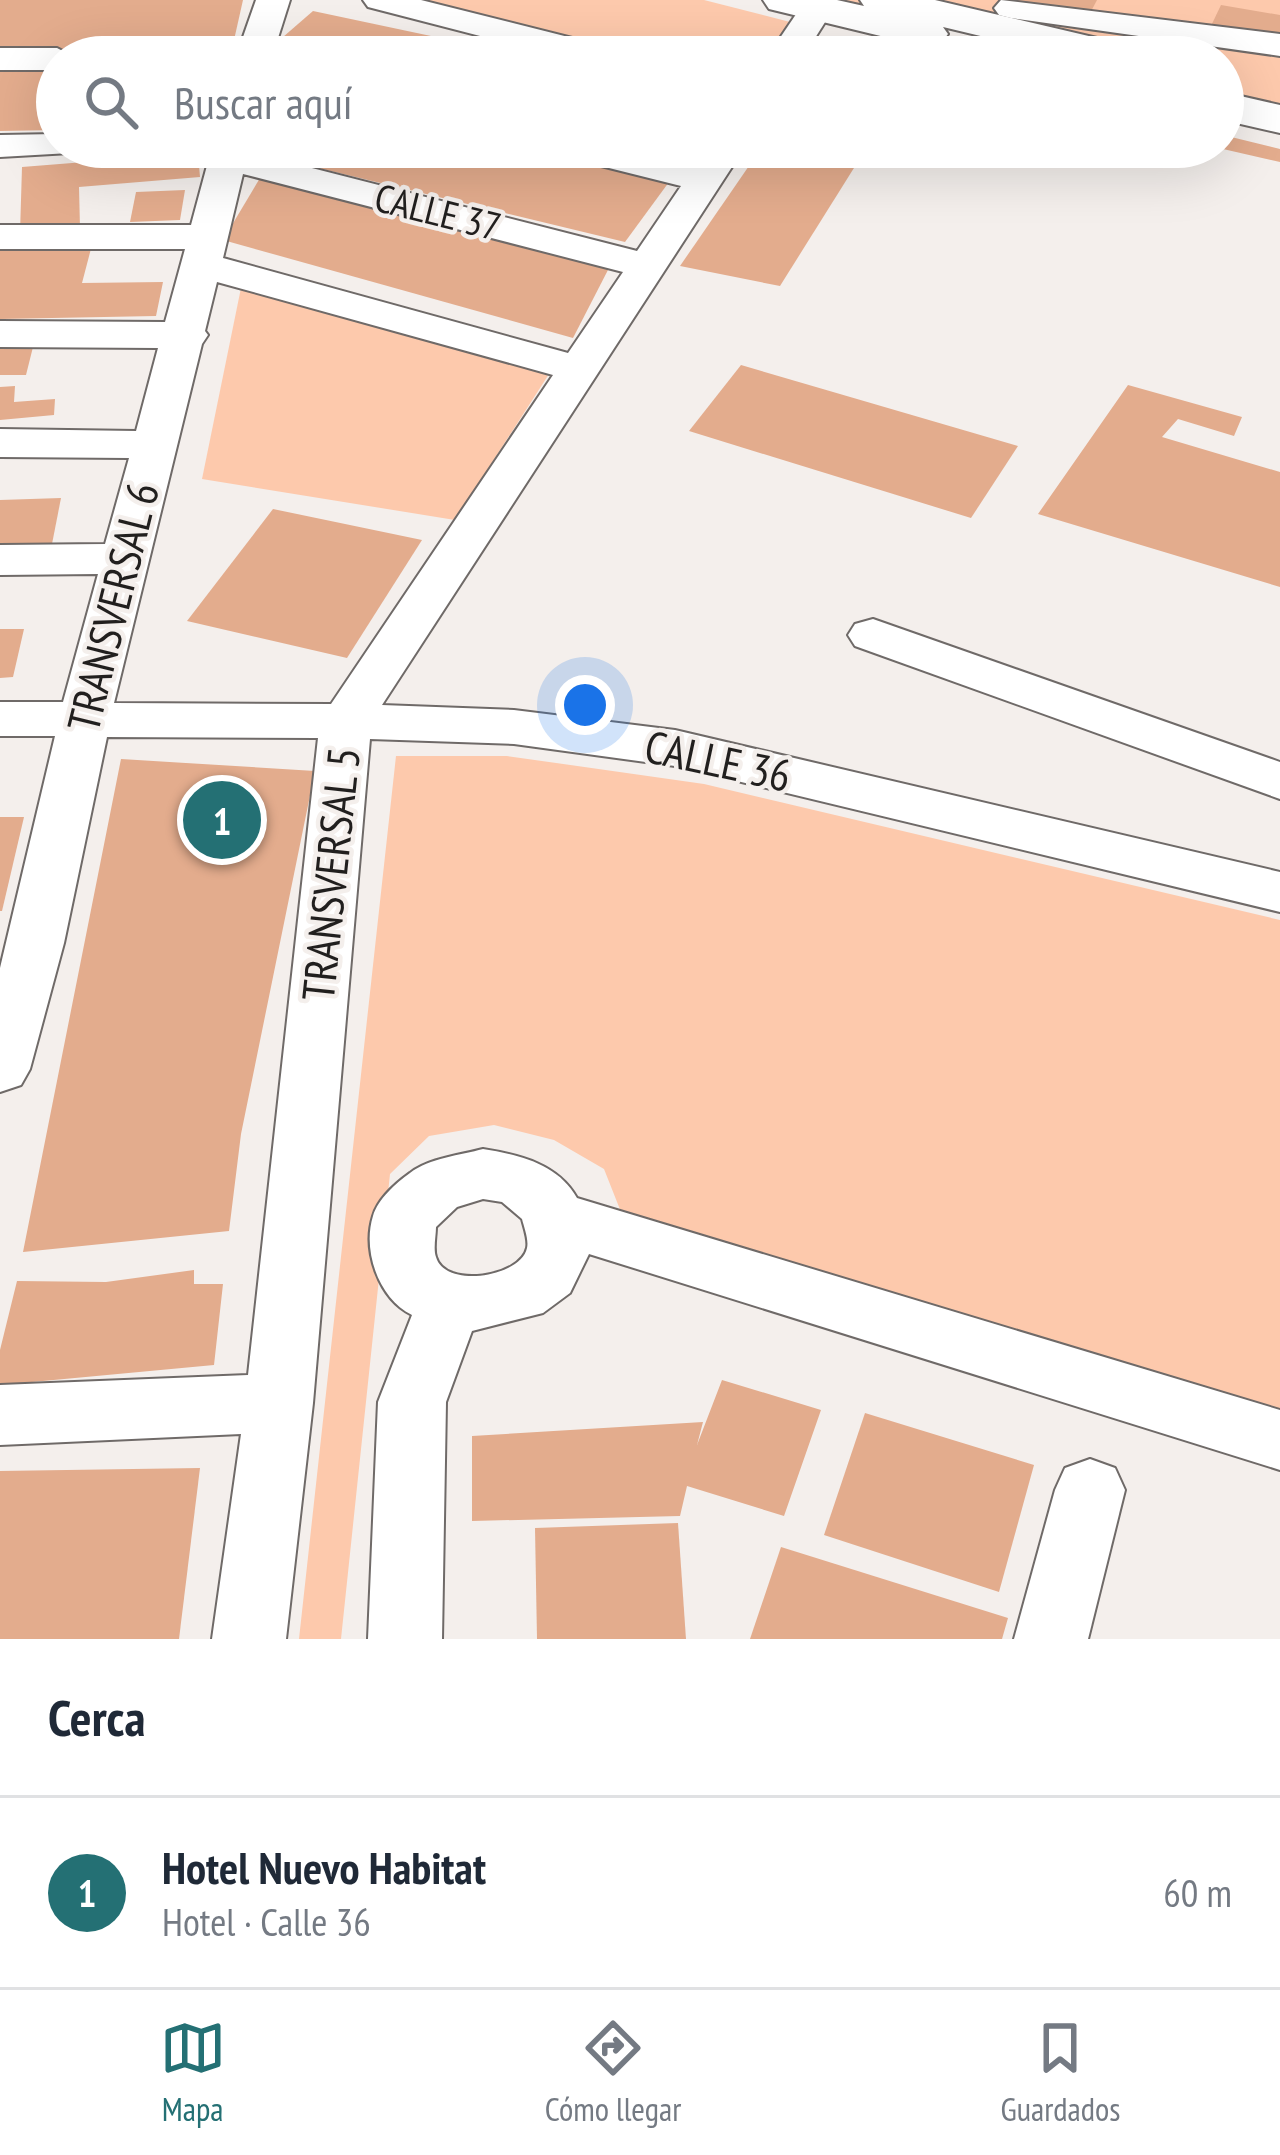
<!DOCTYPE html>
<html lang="es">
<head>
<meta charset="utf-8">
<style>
	:root { --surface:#fff; --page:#f2f2f3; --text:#1f2937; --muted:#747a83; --line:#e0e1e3; --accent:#247074 }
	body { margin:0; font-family:"PT Sans Narrow",sans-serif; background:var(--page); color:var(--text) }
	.you { position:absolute; left:585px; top:705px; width:42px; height:42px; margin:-30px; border:9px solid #fff; border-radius:50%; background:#1a73e8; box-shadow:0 0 0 18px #1a73e833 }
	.badge { display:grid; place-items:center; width:78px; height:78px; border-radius:50%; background:var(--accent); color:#fff; font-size:39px; font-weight:700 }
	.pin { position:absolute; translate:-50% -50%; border:6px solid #fff; box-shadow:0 3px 12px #0006 }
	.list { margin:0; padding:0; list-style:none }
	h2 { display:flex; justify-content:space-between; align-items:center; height:156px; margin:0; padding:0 48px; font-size:51px }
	h2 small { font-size:39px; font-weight:400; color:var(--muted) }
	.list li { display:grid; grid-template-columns:78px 1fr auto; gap:36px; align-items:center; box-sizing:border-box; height:192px; padding:0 48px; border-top:3px solid var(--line) }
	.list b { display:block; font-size:45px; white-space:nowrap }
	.list p { margin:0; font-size:39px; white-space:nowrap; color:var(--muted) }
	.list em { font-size:39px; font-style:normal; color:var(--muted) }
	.icon { flex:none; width:66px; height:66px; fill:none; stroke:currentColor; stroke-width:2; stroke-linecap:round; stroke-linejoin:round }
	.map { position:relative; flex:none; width:1280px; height:1639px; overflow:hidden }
	.search { position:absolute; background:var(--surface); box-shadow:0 12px 48px #0002; left:36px; right:36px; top:36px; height:132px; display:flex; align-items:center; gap:30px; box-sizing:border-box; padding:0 42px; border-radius:66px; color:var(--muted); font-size:45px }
	.sheet { height:348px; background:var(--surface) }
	nav { display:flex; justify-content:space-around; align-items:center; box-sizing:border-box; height:168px; border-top:3px solid var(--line); background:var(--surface); font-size:33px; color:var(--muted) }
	nav a { display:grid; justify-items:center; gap:6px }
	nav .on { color:var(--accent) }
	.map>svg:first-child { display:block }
	.green { fill:#fdc9ac }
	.building { fill:#e3ac8d }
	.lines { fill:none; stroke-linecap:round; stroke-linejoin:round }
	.minor-casing { stroke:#6f6a68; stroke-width:4 }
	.major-casing { stroke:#6f6a68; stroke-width:4 }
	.minor { fill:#fff; fill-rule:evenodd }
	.major { fill:#fff; fill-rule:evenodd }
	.labels { text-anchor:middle; stroke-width:9; stroke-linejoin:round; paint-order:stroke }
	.far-street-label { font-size:39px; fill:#211f1e; stroke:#f4efec }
	.street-label { font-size:45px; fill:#211f1e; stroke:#f4efec }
</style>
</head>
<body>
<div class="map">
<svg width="1280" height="1639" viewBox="0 0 1280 1639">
	<rect width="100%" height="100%" fill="#f4efec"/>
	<g class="green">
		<polygon points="394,0 704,0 790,22 771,57 628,57"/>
		<polygon points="825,0 1280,0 1280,107 1223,94 1223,57 1067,57"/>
		<polygon points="242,283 549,374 455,520 202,479"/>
		<polygon points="396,756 507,756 704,784 1280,920 1280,1415 621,1212 604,1169 554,1140 494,1125 429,1136 390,1174 341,1639 299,1639"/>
	</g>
	<g class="building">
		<polygon points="0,0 243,0 232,49 0,51"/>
		<polygon points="1002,0 1097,0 1088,17"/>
		<polygon points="1221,5 1280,15 1280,40 1210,28"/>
		<polygon points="313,11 520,55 520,57 260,57"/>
		<polygon points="819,45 862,55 862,57 808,57"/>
		<polygon points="0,66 57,66 57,130 0,131"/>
		<polygon points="1223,135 1280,149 1280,162 1223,149"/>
		<polygon points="532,147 669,182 625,242 239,149"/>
		<polygon points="762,147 864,152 780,286 680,266"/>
		<polygon points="198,153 200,177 79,187 80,228 20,233 22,167"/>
		<polygon points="260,178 609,268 573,338 223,240"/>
		<polygon points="185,190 180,220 130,222 136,192"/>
		<polygon points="93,241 82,283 163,282 156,316 0,319 0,243"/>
		<polygon points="33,347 26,375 0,375 0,348"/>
		<polygon points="741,365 1018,446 971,518 689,431"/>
		<polygon points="1128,385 1242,417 1234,436 1178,419 1162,437 1280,472 1280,587 1038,514"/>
		<polygon points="15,386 14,402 55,399 54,415 0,420 0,387"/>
		<polygon points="61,498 52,544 0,546 0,500"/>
		<polygon points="273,509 422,540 347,658 187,621"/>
		<polygon points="0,629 24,629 13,677 0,678"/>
		<polygon points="121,759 315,771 241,1134 229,1231 23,1252"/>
		<polygon points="0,817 24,817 2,911 0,911"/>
		<polygon points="194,1270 194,1284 223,1284 214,1365 0,1385 0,1350 17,1281 106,1282"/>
		<polygon points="722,1380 821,1410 784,1516 687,1486 680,1516 472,1521 472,1436 703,1422 697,1445"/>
		<polygon points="865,1413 1034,1465 999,1592 824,1535"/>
		<polygon points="200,1468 179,1639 0,1639 0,1471"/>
		<polygon points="678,1523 686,1639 537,1639 535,1528"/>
		<polygon points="781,1547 1008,1618 1002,1639 750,1639"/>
	</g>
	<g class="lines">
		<g class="minor-casing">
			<g id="minor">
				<polygon points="256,0 290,0 272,57 236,57"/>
				<polygon points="363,0 421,0 616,49 621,57 561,57 368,7"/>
				<polygon points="827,0 834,8 803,57 767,57 805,1"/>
				<polygon points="1001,0 1280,34 1280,56 1011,18 999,15 994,8"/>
				<polygon points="0,48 57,48 74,57 57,57 57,70 0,70"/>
				<polygon points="57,134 57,147 75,147 70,153 0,157 0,135"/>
				<path d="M 212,147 L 250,147 L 249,152 L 637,251 L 681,186 L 557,155 L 551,147 L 617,147 L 694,166 L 707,147 L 745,147 L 382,705 L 514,710 L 675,730 L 1280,872 L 1280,912 L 675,766 L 514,744 L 370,739 L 313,1403 L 286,1639 L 212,1639 L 241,1434 L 0,1445 L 0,1385 L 248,1375 L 318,738 L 107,737 L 64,943 L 30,1069 L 21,1085 L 0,1092 L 0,968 L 55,736 L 0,736 L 0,702 L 63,702 L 98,574 L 0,575 L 0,545 L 105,544 L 129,458 L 0,457 L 0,429 L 136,431 L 158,348 L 0,347 L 0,321 L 165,322 L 185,249 L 0,249 L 0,225 L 191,225 ZM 243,174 L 623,272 L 568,353 L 223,258 ZM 217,282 L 553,375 L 331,704 L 114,703 L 202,344 L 208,335 L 205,331 Z"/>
				<polygon points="873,619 1280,762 1280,799 855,646 848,635 855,624"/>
				<path d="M 483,1149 C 520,1155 558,1164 577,1198 L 1280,1410 L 1280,1470 L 589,1254 L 570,1293 L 543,1313 L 472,1331 L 446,1402 L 442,1639 L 368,1639 L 378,1402 L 412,1315 C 379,1299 362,1251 373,1216 C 378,1199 396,1183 410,1173 C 429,1158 461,1155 483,1149 ZM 483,1199 L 502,1202 L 522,1219 C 524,1227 529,1240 527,1248 C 521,1277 445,1289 436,1257 C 433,1249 436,1236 436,1227 L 457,1207 Z"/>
				<polygon points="1090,1459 1115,1468 1125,1490 1088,1639 1014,1639 1055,1490 1065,1468"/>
			</g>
		</g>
		<g class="major-casing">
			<g id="major">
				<polygon points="763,0 837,0 864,6 860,0 935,0 1140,48 1146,57 1068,57 943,27 948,34 941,43 926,47 769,9"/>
				<polygon points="1223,92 1280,105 1280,133 1223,120"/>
			</g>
		</g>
		<use href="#minor" class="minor"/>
		<use href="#major" class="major"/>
	</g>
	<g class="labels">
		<g class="far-street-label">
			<text transform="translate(438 212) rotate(14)" y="14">CALLE 37</text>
		</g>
		<g class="street-label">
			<text transform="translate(113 607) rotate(-76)" y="16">TRANSVERSAL 6</text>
			<text transform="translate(718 761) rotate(12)" y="16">CALLE 36</text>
			<text transform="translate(331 874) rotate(-84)" y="16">TRANSVERSAL 5</text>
		</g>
	</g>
</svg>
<div class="you"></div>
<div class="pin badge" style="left:222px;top:820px">1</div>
<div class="search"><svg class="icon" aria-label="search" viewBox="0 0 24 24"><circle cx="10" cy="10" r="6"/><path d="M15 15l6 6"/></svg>Buscar aquí</div>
</div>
<section class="sheet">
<h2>Cerca<small></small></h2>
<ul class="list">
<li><span class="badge">1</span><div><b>Hotel Nuevo Habitat</b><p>Hotel · Calle 36</p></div><em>60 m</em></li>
</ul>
</section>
<nav>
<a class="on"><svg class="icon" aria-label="map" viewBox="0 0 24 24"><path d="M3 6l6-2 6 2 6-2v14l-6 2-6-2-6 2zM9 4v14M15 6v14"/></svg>Mapa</a>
<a><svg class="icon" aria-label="directions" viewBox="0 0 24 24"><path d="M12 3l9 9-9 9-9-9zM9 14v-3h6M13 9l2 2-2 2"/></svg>Cómo llegar</a>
<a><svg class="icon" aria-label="saved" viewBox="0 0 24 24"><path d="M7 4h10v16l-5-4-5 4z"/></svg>Guardados</a>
</nav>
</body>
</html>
